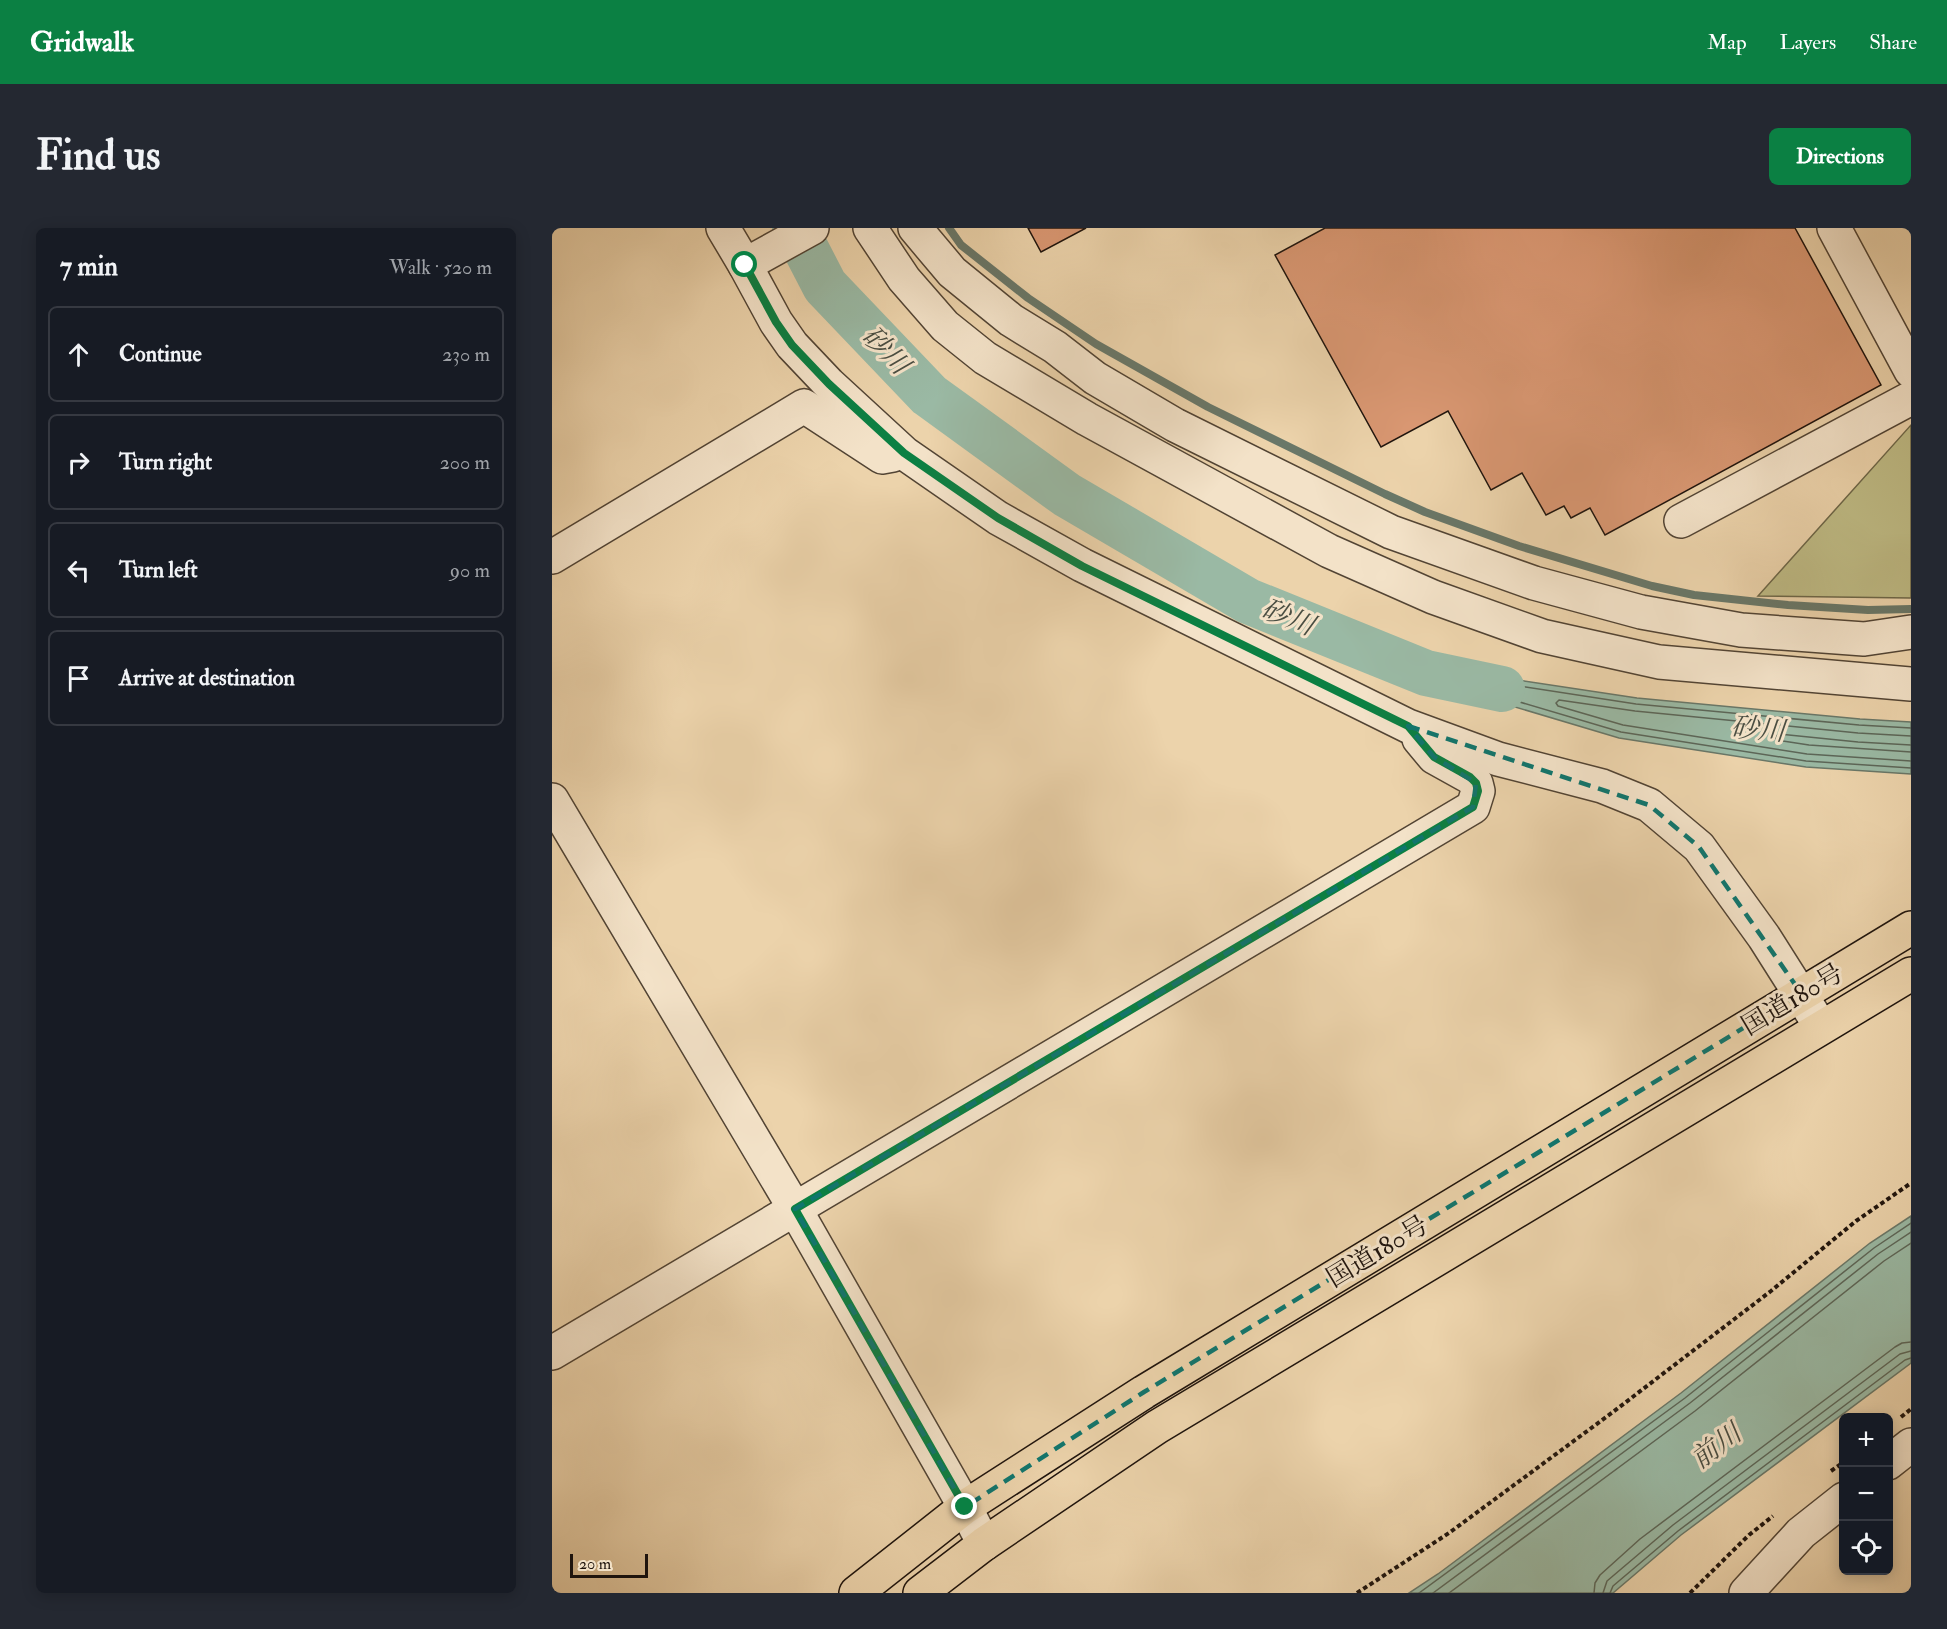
<!DOCTYPE html>
<html lang="en">
<head>
<meta charset="utf-8">
<style>
	:root { --surface:#171b24; --page:#242831; --text:#f1f3f6; --muted:#9ea1a6; --line:#363941; --accent:#0b8043 }
	body { margin:0; font-family:"IM FELL Double Pica","Noto Serif JP",serif; background:var(--page); color:var(--text) }
	.controls { position:absolute; right:18px; bottom:18px; display:grid; overflow:hidden; border-radius:9px; box-shadow:0 3px 15px #0003 }
	.controls button { width:54px; height:54px; display:grid; place-items:center; padding:0; border:0; border-bottom:2px solid var(--line); background:var(--surface); color:var(--text); font:30px sans-serif }
	.scale { position:absolute; left:18px; bottom:15px; width:78px; box-sizing:border-box; padding-left:6px; border:3px solid #1f140d; border-top:0; font-size:16px; line-height:21px; white-space:nowrap; color:#1f140d; -webkit-text-stroke:4px #f3e2c8; paint-order:stroke }
	.stop { position:absolute; width:18px; height:18px; margin:-14px; border:4px solid #0b8043; border-radius:50%; background:#fff }
	.stop.end { background:#0b8043; border-color:#fff; box-shadow:0 2px 6px #0008 }
	.list { margin:0; padding:0; list-style:none }
	h2 { display:flex; justify-content:space-between; align-items:center; height:78px; margin:0; padding:0 24px; font-size:26px }
	h2 small { font-size:20px; font-weight:400; color:var(--muted) }
	.list li { display:grid; grid-template-columns:39px 1fr auto; gap:18px; align-items:center; box-sizing:border-box; height:96px; margin:0 12px 12px; padding:0 12px; border:2px solid var(--line); border-radius:9px }
	.list b { display:block; font-size:22px; white-space:nowrap }
	.list em { font-size:20px; font-style:normal; color:var(--muted) }
	.icon { flex:none; width:33px; height:33px; fill:none; stroke:currentColor; stroke-width:2; stroke-linecap:round; stroke-linejoin:round }
	.map { position:relative; flex:none; width:1359px; height:1365px; overflow:hidden; border-radius:9px }
	header { display:flex; align-items:center; gap:36px; box-sizing:border-box; height:84px; padding:0 30px; background:var(--accent); color:#fff }
	header strong { font-size:28px }
	nav { display:flex; gap:33px; margin-inline-start:auto; font-size:21px }
	.intro { display:flex; align-items:center; justify-content:space-between; box-sizing:border-box; height:144px; padding:0 36px }
	h1 { margin:0; font-size:42px }
	.button { padding:15px 27px; border-radius:9px; background:var(--accent); color:#fff; font-size:21px; font-weight:700 }
	main { display:flex; gap:36px; padding:0 36px }
	aside { flex:1; background:var(--surface); border-radius:9px; box-shadow:0 3px 15px #0003 }
	.map>svg:first-child { display:block }
	.green { fill:#beba84; stroke:#6e6748; stroke-width:1.5 }
	.water { fill:#9ab9a4; stroke:#697768; stroke-width:1.5 }
	.lines { fill:none; stroke-linecap:round; stroke-linejoin:round }
	.shore { stroke:#5c6658; stroke-width:1.5 }
	.stream { stroke:#697768; stroke-width:8 }
	.river { stroke:#9ab9a4; stroke-width:46 }
	.building { fill:#d99772; stroke:#1f140d; stroke-width:1.5 }
	.minor-casing { stroke:#524434; stroke-width:36 }
	.highway-casing { stroke:#1f140d; stroke-width:36 }
	.path { stroke:#1f140d; stroke-width:4; stroke-dasharray:4.5 3; stroke-linecap:butt }
	.minor { stroke:#f3e2c8; stroke-width:33 }
	.highway { stroke:#ecd3ab; stroke-width:33 }
	.route { stroke:#0b8043; stroke-width:8 }
	.marked { fill:none; stroke:#0f766e; stroke-width:4.5; stroke-dasharray:12 8; stroke-linejoin:round }
	.labels { text-anchor:middle; stroke-width:6; stroke-linejoin:round; paint-order:stroke }
	.street-label { font-size:26px; fill:#1f140d; stroke:#f3e2c8 }
	.water-label { font-size:27px; font-style:italic; fill:#4a4e42; stroke:#f3e2c8 }
</style>
</head>
<body>
<header>
<strong>Gridwalk</strong>
<nav><a>Map</a><a>Layers</a><a>Share</a></nav>
</header>
<div class="intro"><h1>Find us</h1><a class="button">Directions</a></div>
<main>
<aside>
<h2>7 min<small>Walk · 520 m</small></h2>
<ul class="list">
<li><svg class="icon" aria-label="ahead" viewBox="0 0 24 24"><path d="M12 20V5M6 11l6-6 6 6"/></svg><div><b>Continue</b></div><em>230 m</em></li>
<li><svg class="icon" aria-label="right" viewBox="0 0 24 24"><path d="M7 20v-9h11M14 6l5 5-5 5"/></svg><div><b>Turn right</b></div><em>200 m</em></li>
<li><svg class="icon" aria-label="left" viewBox="0 0 24 24"><path d="M17 20v-9H6M10 6l-5 5 5 5"/></svg><div><b>Turn left</b></div><em>90 m</em></li>
<li><svg class="icon" aria-label="arrive" viewBox="0 0 24 24"><path d="M6 21V4h12l-3 4 3 4H6"/></svg><div><b>Arrive at destination</b></div></li>
</ul>
</aside>
<div class="map">
<svg width="1359" height="1365" viewBox="0 0 1359 1365">
	<rect width="100%" height="100%" fill="#ecd3ab"/>
	<filter id="stains"><feTurbulence type="fractalNoise" baseFrequency=".00333" numOctaves="4"/><feColorMatrix values="0 0 0 0 .2 0 0 0 0 .09 0 0 0 0 .02 0 0 0 .5 -.17"/></filter>
	<radialGradient id="worn" r=".72"><stop offset=".6" stop-color="#630" stop-opacity="0"/><stop offset="1" stop-color="#630" stop-opacity=".3"/></radialGradient>
	<polygon class="green" points="1359,197 1359,370 1206,368"/>
	<g class="water">
		<polygon points="892,441 1085,470 1308,491 1359,494 1359,546 1254,539 1067,510 886,456"/>
		<polygon points="1359,988 1359,1135 1129,1307 1061,1365 857,1365 886,1346 1129,1165 1318,1015"/>
	</g>
	<g class="lines">
		<g class="shore">
			<polyline points="1359,500 1307,497 1084,476 902,448 898,451 900,454 1069,504 1254,533 1359,540"/>
			<polyline points="1359,508 1306,505 1083,483 1007,472 1004,475 1006,478 1071,497 1255,526 1359,533"/>
			<polyline points="1359,517 1306,514 1227,506 1223,509 1225,512 1257,517 1359,524"/>
			<polyline points="867,1365 1133,1170 1322,1020 1359,995"/>
			<polyline points="881,1365 1138,1175 1326,1026 1359,1004"/>
			<polyline points="897,1365 1143,1183 1332,1033 1359,1015"/>
			<polyline points="1042,1365 1043,1355 1048,1347 1088,1311 1343,1119 1350,1115 1359,1114"/>
			<polyline points="1051,1365 1055,1353 1121,1297 1348,1126 1359,1123"/>
			<polyline points="1058,1365 1061,1358 1126,1303 1353,1132 1359,1130"/>
		</g>
		<polyline class="stream" points="397,0 409,17 476,70 544,116 656,179 833,266 873,284 967,318 1100,358 1142,367 1236,377 1316,382 1359,381"/>
		<polyline class="river" points="243,0 273,58 377,167 515,267 696,373 874,445 950,461"/>
	</g>
	<g class="building">
		<polygon points="476,0 534,0 489,24"/>
		<polygon points="773,0 1243,0 1329,157 1053,307 1038,280 1019,290 1012,278 994,287 970,245 939,262 896,183 829,219 723,27"/>
	</g>
	<g class="lines">
		<g class="minor-casing">
			<g id="minor">
				<polyline points="171,0 193,37 224,94 240,117 277,156 352,225 446,290 530,337 856,498 946,531 1050,558 1097,577 1147,619 1212,709 1269,799"/>
				<polyline points="318,0 352,51 393,98 433,130 535,191 777,323 881,369 990,408 1107,434 1359,456"/>
				<polyline points="363,0 400,44 459,92 503,119 543,150 623,197 839,304 982,355 1089,384 1189,402 1312,411 1359,404"/>
				<polyline points="1282,0 1359,143"/>
				<polyline points="193,37 260,0"/>
				<polyline points="1129,293 1359,170"/>
				<polyline points="0,329 252,178 330,229 341,227"/>
				<polyline points="0,572 243,981 413,1279 432,1316"/>
				<polyline points="0,1125 921,579 926,563 924,555 918,549 882,529 867,511"/>
				<polyline points="1336,1235 1359,1217"/>
				<polyline points="1194,1365 1249,1305 1292,1271"/>
			</g>
		</g>
		<g class="highway-casing">
			<g id="highway">
				<polyline points="304,1365 413,1279 592,1164 1359,700"/>
				<polyline points="368,1365 432,1316 605,1199 1359,746"/>
			</g>
		</g>
		<g class="path">
			<polyline points="1349,1189 1359,1181"/>
			<polyline points="1279,1243 1292,1234"/>
			<polyline points="805,1365 897,1305 1061,1184 1219,1063 1304,993 1359,955"/>
			<polyline points="1138,1365 1197,1307 1221,1288"/>
		</g>
		<use href="#minor" class="minor"/>
		<use href="#highway" class="highway"/>
	</g>
	<g class="lines">
		<polyline class="route" points="193,37 224,94 240,117 277,156 352,225 446,290 530,338 856,498 882,529 918,549 924,555 926,563 921,579 243,981 413,1279"/>
	</g>
	<path class="marked" d="M 856,498 L 1097,577 L 1147,619 L 1249,765 L 592,1164 L 413,1279 L 243,981 L 921,579 L 924,555 L 882,529 Z"/>
	<g class="labels">
		<g class="street-label">
			<text transform="translate(1240 771) rotate(-31)" y="9">国道180号</text>
			<text transform="translate(825 1023) rotate(-31)" y="9">国道180号</text>
		</g>
		<g class="water-label">
			<text transform="translate(334 122) rotate(46)" y="9">砂川</text>
			<text transform="translate(736 389) rotate(22)" y="9">砂川</text>
			<text transform="translate(1206 501) rotate(5)" y="9">砂川</text>
			<text transform="translate(1164 1218) rotate(-37)" y="9">前川</text>
		</g>
	</g>
	<rect width="100%" height="100%" filter="url(#stains)"/>
	<rect width="100%" height="100%" fill="url(#worn)"/>
</svg>
<div class="controls">
<button>+</button>
<button>−</button>
<button><svg class="icon" aria-label="locate" viewBox="0 0 24 24"><circle cx="12" cy="12" r="6"/><path d="M12 2v4M12 18v4M2 12h4M18 12h4"/></svg></button>
</div>
<div class="scale">20 m</div>
<div class="stop" style="left:193px;top:37px"></div>
<div class="stop end" style="left:413px;top:1279px"></div>
</div>
</main>
</body>
</html>
